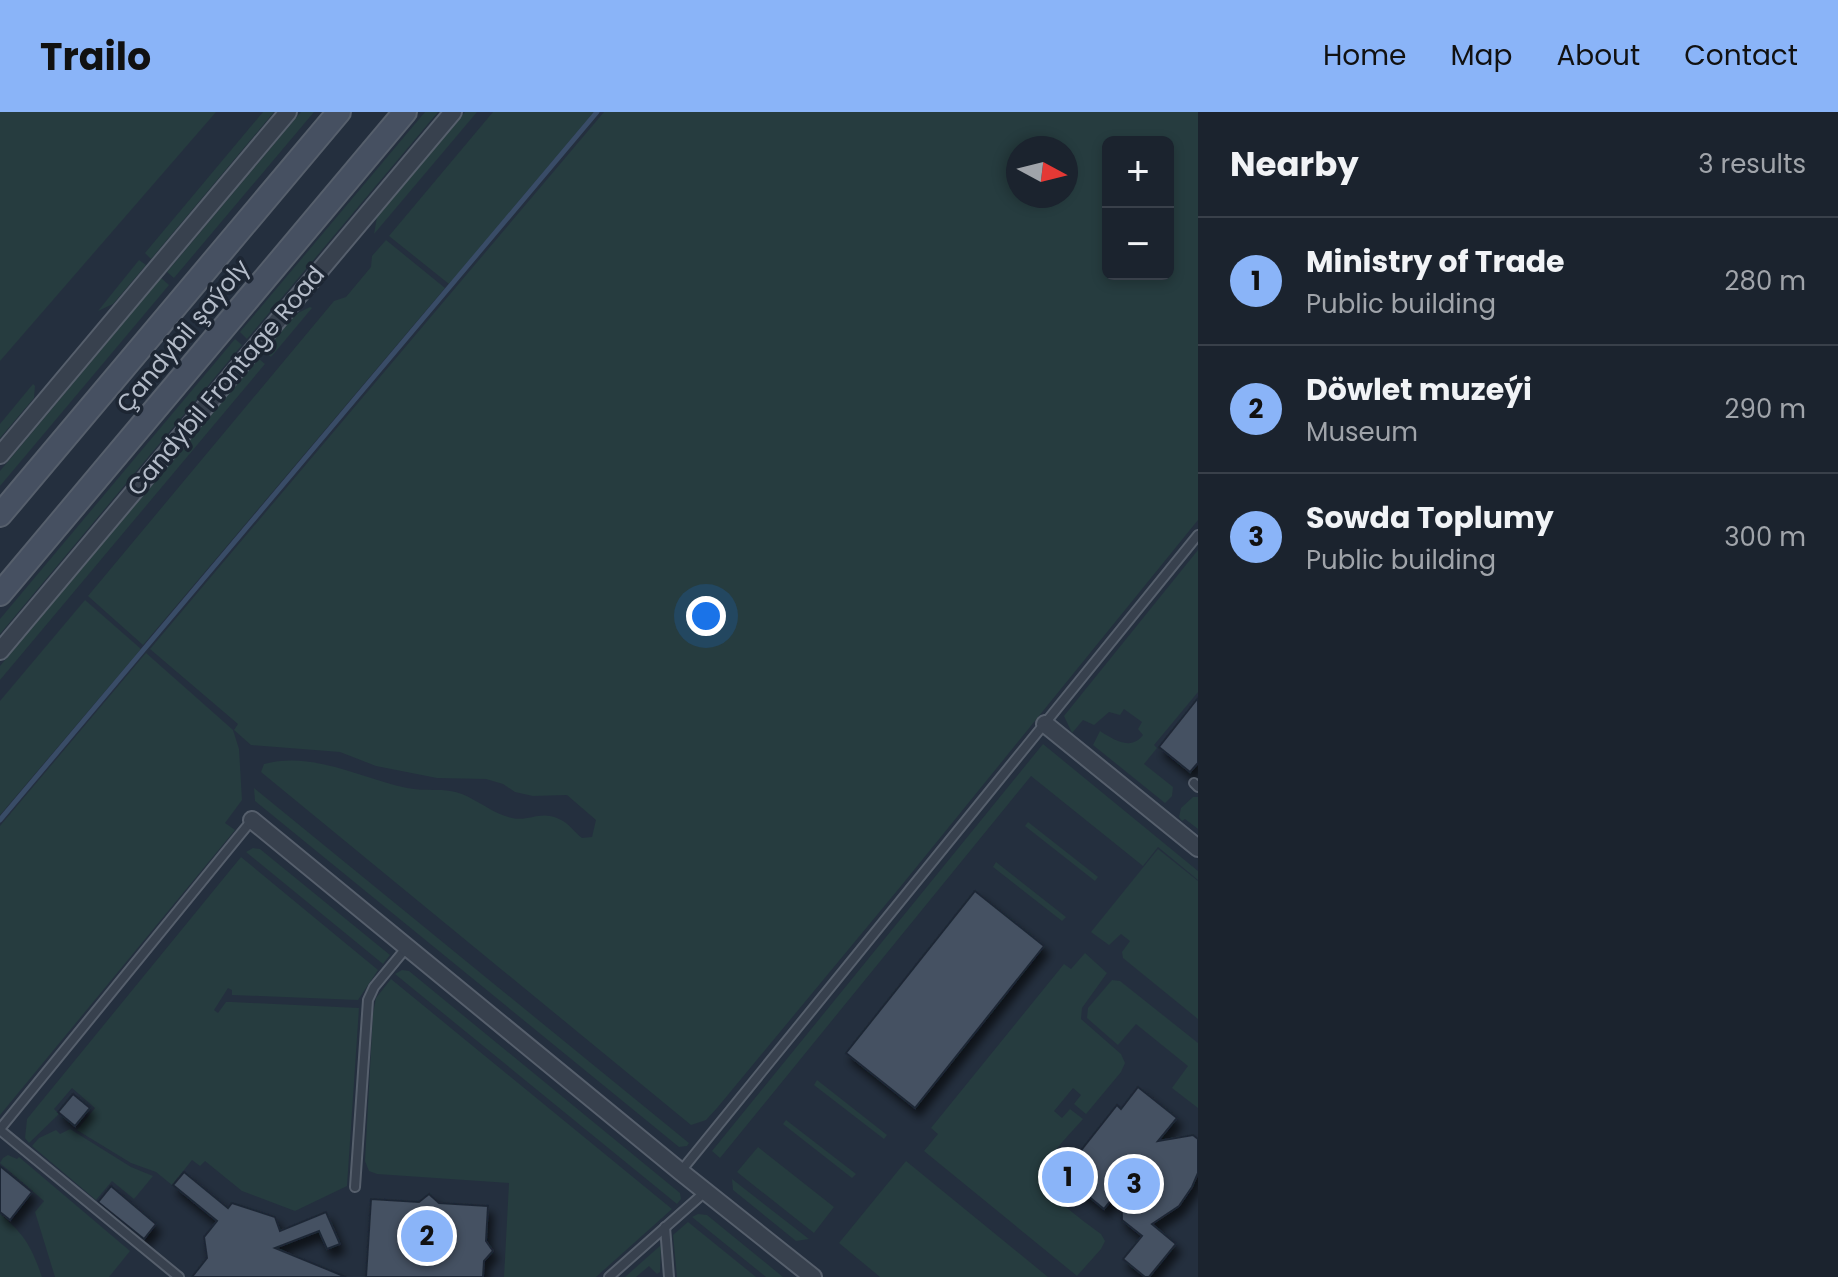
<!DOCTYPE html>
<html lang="en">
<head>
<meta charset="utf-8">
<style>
	:root { --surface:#1b232e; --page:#282f3a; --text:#f1f3f6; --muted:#a0a4aa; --line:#39404a; --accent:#8ab4f8 }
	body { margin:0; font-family:Poppins,sans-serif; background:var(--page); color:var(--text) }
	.controls { position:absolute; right:24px; top:24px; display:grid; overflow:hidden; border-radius:12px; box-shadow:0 4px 12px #0003 }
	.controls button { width:72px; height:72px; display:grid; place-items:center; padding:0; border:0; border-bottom:2px solid var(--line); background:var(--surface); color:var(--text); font:40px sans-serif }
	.compass { position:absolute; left:1006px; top:24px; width:72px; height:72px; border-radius:50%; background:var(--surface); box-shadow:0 4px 12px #0003; rotate:97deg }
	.you { position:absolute; left:706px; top:504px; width:28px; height:28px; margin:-20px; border:6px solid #fff; border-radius:50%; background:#1a73e8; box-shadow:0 0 0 12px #1a73e833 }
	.badge { display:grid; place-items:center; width:52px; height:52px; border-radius:50%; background:var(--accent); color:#111; font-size:26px; font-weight:700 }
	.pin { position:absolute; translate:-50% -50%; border:4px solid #fff; box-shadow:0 2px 8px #0006 }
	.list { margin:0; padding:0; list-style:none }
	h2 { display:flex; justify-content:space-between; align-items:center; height:104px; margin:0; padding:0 32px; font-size:34px }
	h2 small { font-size:26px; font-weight:400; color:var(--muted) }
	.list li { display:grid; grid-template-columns:52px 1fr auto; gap:24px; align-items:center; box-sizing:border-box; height:128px; padding:0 32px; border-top:2px solid var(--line) }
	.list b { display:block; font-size:30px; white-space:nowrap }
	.list p { margin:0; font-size:26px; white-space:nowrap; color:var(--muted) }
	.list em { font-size:26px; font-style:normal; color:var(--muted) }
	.map { position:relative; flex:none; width:1198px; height:1165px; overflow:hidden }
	header { display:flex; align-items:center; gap:48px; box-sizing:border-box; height:112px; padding:0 40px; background:var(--accent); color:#111 }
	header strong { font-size:38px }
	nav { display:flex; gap:44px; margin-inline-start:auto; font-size:28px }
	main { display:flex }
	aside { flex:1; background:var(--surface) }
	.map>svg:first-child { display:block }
	.green { fill:#263c3f; fill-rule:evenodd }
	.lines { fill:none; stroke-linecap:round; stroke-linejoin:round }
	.stream { stroke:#394c67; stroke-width:5 }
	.building { fill:#455162; stroke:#1f2835; stroke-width:2; filter:url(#shadow) }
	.lane-casing { stroke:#565f6c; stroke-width:12 }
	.street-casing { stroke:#565f6c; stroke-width:20 }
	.secondary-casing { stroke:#565f6c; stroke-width:26 }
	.lane { stroke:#38414e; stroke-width:8 }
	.street { stroke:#38414e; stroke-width:16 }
	.secondary { stroke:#465061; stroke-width:22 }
	.labels { text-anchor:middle; stroke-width:7; stroke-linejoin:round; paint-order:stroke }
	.street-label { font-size:24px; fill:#b4bcc9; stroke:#1d2633 }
</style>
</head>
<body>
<header>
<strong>Trailo</strong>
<nav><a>Home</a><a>Map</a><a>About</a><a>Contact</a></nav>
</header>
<main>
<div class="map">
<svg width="1198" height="1165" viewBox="0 0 1198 1165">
	<defs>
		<filter id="shadow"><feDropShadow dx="4.5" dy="8" stdDeviation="4" flood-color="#0009"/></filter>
	</defs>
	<rect width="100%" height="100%" fill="#242f3e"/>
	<g class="green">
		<polygon points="0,0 216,0 0,249"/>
		<polygon points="263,0 274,0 151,147 145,141"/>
		<polygon points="301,0 314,0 174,166 167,160"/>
		<polygon points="425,0 438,0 247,227 240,220"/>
		<polygon points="465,0 477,0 374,122 377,105"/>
		<polygon points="493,0 594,0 449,172 389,124"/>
		<path d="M 604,0 L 1198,0 L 1198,408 L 901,774 L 717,996 L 706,1008 L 691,1013 L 261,660 L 264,652 C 313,639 360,666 407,676 C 425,680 445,675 462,682 C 479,689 494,702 512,706 C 529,710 540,698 559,707 C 569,711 574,720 582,726 L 592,725 L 596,708 L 567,683 L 533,684 L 515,680 L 503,672 L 486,667 L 437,666 L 376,654 L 340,640 L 251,633 L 234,618 L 238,612 L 150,537 ZM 1168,30 L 1168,162 L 1108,162 L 1108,30 ZM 1066,36 L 1066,84 L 1018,84 L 1018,36 Z"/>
		<polygon points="386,128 445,176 143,533 88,484 334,189 346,185 371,155 372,144"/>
		<polygon points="139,148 146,153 113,192 98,199"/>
		<polygon points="161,166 169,173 0,374 0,359"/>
		<polygon points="310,195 312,196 271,245 264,239 294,203"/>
		<polygon points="235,227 242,233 0,522 0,507"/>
		<polygon points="258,246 265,252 0,568 0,554"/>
		<polygon points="33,272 35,274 34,286 0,326 0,312"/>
		<path d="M 1198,438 L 1198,580 L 1154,633 L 1157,636 L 1144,652 L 1173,675 L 1172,684 L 1165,691 L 1093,633 L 1100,619 C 1114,628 1131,639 1143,623 L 1138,617 L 1142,610 L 1124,597 L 1120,603 L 1109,600 L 1094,613 L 1083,608 L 1072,621 L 1064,604 Z"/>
		<polygon points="85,488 141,537 0,703 0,589"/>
		<polygon points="146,541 233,618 239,637 242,688 225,711 235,718 0,1003 0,714"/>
		<polygon points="1043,632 1198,759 1198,768 1158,735 1143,754 1031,664 720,1046 712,1039"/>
		<polygon points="254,676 689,1031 687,1034 679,1035 255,689"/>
		<polygon points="1193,685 1198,685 1198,717 1185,707 1182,709 1179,705 1181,696"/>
		<polygon points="1028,710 1098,765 1095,769 1025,714"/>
		<polygon points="253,736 260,737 390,843 383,852 246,740"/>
		<polygon points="1158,737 1198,769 1198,907 1123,846 1122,840 1130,829 1121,822 1109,833 1091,820"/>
		<polygon points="241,745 378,858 358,888 232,883 232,878 228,876 214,898 218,901 226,890 232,890 359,896 347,1074 295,1099 242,1079 205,1049 200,1054 192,1048 172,1073 156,1060 131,1051 77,1018 95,996 72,976 54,997 59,1002 29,1031 25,1026 27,1007"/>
		<polygon points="996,750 1066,805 1062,809 993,755"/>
		<path d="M 1085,841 L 1107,861 L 1082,896 L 1081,907 L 1121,942 L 1125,951 L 1121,960 L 1086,1002 L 1074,992 L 1081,983 L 1073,976 L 1054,999 L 1062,1006 L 1070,997 L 1083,1007 C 1072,1020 1045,1046 1042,1062 C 1038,1078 1088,1112 1101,1122 L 1105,1129 L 1101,1137 L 1077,1164 L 924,1039 L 938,1022 L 931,1016 L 1064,852 L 1071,857 Z"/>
		<polygon points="402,858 409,859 680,1081 681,1087 677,1092 395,862"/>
		<polygon points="391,867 672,1097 596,1165 504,1165 509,1071 377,1062 369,1059 365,1049 373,902 376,886"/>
		<polygon points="1112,868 1120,869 1198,931 1198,996 1172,976 1188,954 1136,912 1118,933 1087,906 1088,896"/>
		<polygon points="817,968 887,1023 884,1027 814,973"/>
		<polygon points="786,1008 856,1062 852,1066 783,1012"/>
		<polygon points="70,1017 131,1055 153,1064 134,1087 112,1069 96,1088 32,1034 39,1026 56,1018 60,1022"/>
		<polygon points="758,1035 834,1095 814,1121 737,1060"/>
		<polygon points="8,1043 17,1047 19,1045 130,1139 109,1165 55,1165 35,1100 44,1089 0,1051 3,1046"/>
		<polygon points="906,1049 1048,1165 880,1165 839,1131"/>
		<polygon points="732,1067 809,1127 796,1129 733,1078"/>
		<path d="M 0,1102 C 25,1123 31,1134 42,1165 L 0,1165 Z"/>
		<polygon points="698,1102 707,1103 783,1165 766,1165 692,1105"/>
		<polygon points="688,1110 756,1165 677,1165 673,1123"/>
		<polygon points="661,1133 660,1160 657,1162 649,1154 636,1165 625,1165"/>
	</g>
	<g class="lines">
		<polyline class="stream" points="0,708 597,0"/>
	</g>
	<g class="building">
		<polygon points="1198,586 1198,651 1190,660 1159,635"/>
		<polygon points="975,779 1044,834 915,996 846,941"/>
		<polygon points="1138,975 1177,1006 1158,1029 1193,1023 1198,1027 1198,1061 1192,1075 1179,1094 1152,1112 1176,1132 1149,1165 1145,1165 1123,1147 1142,1124 1122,1108 1121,1076 1104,1097 1066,1066 1083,1045 1079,1041 1117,993 1121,997"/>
		<polygon points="73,982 90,996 75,1014 58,1000"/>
		<polygon points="0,1054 32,1080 10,1108 0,1100"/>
		<polygon points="184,1060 228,1096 232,1091 275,1105 280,1119 326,1100 340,1132 327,1137 319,1119 275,1136 346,1165 192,1165 207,1146 204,1125 217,1109 173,1073"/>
		<polygon points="111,1074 156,1112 144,1127 98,1090"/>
		<polygon points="429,1082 439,1091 488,1094 486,1129 493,1139 484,1149 483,1165 366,1165 371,1087 419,1090"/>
	</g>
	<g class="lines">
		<g class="lane-casing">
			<g id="lane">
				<polyline points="1194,671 1198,675"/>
				<polyline points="0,1017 252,708"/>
				<polyline points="0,1018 179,1165"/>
				<polyline points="681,1059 1198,423"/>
				<polyline points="355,1075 368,888 374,875 407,835"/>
				<polyline points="665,1115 669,1165"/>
				<polyline points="609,1165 705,1080"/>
			</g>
		</g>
		<g class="street-casing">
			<g id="street">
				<polyline points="0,343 288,0"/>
				<polyline points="0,539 453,0"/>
				<polyline points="1045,612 1198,736"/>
				<polyline points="252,708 681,1060 813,1165"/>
			</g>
		</g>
		<g class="secondary-casing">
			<g id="secondary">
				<polyline points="0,403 339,0"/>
				<polyline points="0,482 405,0"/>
			</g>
		</g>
		<use href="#lane" class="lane"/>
		<use href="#street" class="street"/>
		<use href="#secondary" class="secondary"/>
	</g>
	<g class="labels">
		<g class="street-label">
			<text transform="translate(183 224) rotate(-50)" y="8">Çandybil şaýoly</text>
			<text transform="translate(226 269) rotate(-50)" y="8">Candybil Frontage Road</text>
		</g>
	</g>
</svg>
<div class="controls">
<button>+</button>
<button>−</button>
</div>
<svg class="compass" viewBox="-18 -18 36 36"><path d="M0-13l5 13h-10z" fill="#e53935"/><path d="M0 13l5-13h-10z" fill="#a0a4aa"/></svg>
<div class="you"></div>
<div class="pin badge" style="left:1068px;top:1065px">1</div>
<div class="pin badge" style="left:427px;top:1124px">2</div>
<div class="pin badge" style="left:1134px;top:1072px">3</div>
</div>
<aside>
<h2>Nearby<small>3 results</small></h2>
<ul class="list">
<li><span class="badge">1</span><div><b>Ministry of Trade</b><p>Public building</p></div><em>280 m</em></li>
<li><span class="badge">2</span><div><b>Döwlet muzeýi</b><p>Museum</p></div><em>290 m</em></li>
<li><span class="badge">3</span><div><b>Sowda Toplumy</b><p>Public building</p></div><em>300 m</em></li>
</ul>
</aside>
</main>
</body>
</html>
